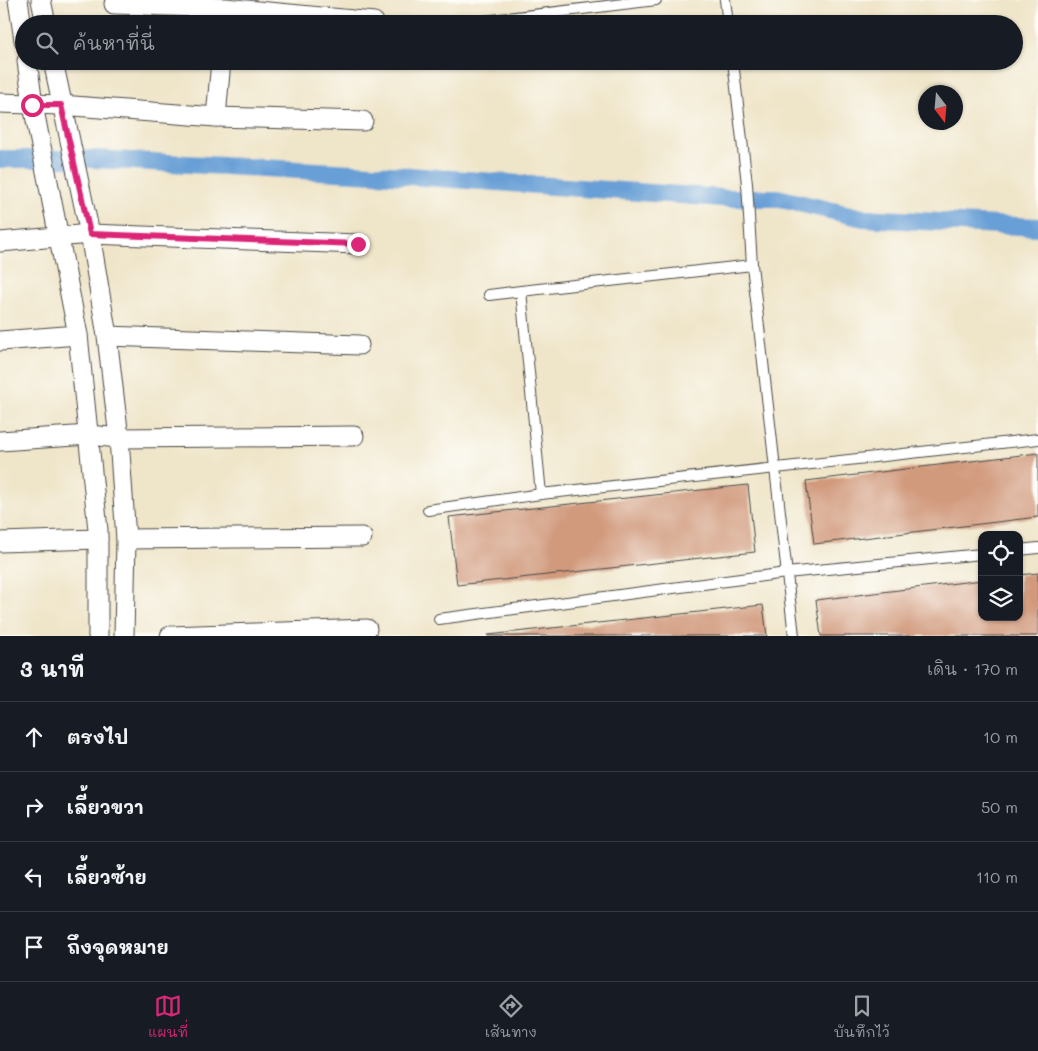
<!DOCTYPE html>
<html lang="th">
<head>
<meta charset="utf-8">
<style>
	:root { --surface:#171b24; --page:#20242c; --text:#f1f3f6; --muted:#9ea1a6; --line:#363941; --accent:#db2777 }
	body { margin:0; font-family:Mali,"Playpen Sans Thai",sans-serif; background:var(--page); color:var(--text) }
	.controls { position:absolute; right:15px; bottom:15px; display:grid; overflow:hidden; border-radius:10px; box-shadow:0 1px 4px #0004 }
	.controls button { width:45px; height:45px; display:grid; place-items:center; padding:0; border:0; border-bottom:1px solid var(--line); background:var(--surface); color:var(--text); font:25px sans-serif }
	.compass { position:absolute; left:918px; top:85px; width:45px; height:45px; border-radius:50%; background:var(--surface); box-shadow:0 1px 4px #0004; rotate:164deg }
	.stop { position:absolute; width:15px; height:15px; margin:-11px; border:4px solid #db2777; border-radius:50%; background:#fff }
	.stop.end { background:#db2777; border-color:#fff; box-shadow:0 1px 5px #0008 }
	.list { margin:0; padding:0; list-style:none }
	h2 { display:flex; justify-content:space-between; align-items:center; height:65px; margin:0; padding:0 20px; font-size:21px }
	h2 small { font-size:16px; font-weight:400; color:var(--muted) }
	.list li { display:grid; grid-template-columns:32px 1fr auto; gap:15px; align-items:center; box-sizing:border-box; height:70px; padding:0 20px; border-top:1px solid var(--line) }
	.list b { display:block; font-size:19px; white-space:nowrap }
	.list em { font-size:16px; font-style:normal; color:var(--muted) }
	.icon { flex:none; width:28px; height:28px; fill:none; stroke:currentColor; stroke-width:2; stroke-linecap:round; stroke-linejoin:round }
	.map { position:relative; flex:none; width:1038px; height:636px; overflow:hidden }
	.search { position:absolute; background:var(--surface); box-shadow:0 1px 4px #0004; left:15px; right:15px; top:15px; height:55px; display:flex; align-items:center; gap:12px; box-sizing:border-box; padding:0 18px; border-radius:28px; color:var(--muted); font-size:19px }
	.sheet { height:345px; background:var(--surface) }
	nav { display:flex; justify-content:space-around; align-items:center; box-sizing:border-box; height:70px; border-top:1px solid var(--line); background:var(--surface); font-size:14px; color:var(--muted) }
	nav a { display:grid; justify-items:center; gap:2px }
	nav .on { color:var(--accent) }
	.map>svg:first-child { display:block }
	.lines { fill:none; stroke-linecap:round; stroke-linejoin:round }
	.canal { stroke:#689fd6; stroke-width:18 }
	.building { fill:#d19a7d }
	.service-casing { stroke:#484743; stroke-width:12 }
	.minor-casing { stroke:#484743; stroke-width:21 }
	.service { stroke:#fff; stroke-width:10 }
	.minor { stroke:#fff; stroke-width:19 }
	.route { stroke:#db2777; stroke-width:6 }
</style>
</head>
<body>
<div class="map">
<svg width="1038" height="636" viewBox="0 0 1038 636">
	<rect width="100%" height="100%" fill="#fdfcf7"/>
	<filter id="ink" filterUnits="userSpaceOnUse"><feTurbulence type="fractalNoise" baseFrequency=".02" numOctaves="2"/><feDisplacementMap in="SourceGraphic" scale="10" xChannelSelector="R" yChannelSelector="G"/><feConvolveMatrix kernelMatrix="1 2 1 2 8 2 1 2 1" color-interpolation-filters="sRGB"/></filter>
	<filter id="wash" filterUnits="userSpaceOnUse"><feTurbulence type="fractalNoise" baseFrequency=".0096" numOctaves="4" result="noise"/><feDisplacementMap in="SourceGraphic" scale="20" xChannelSelector="R" yChannelSelector="G"/><feGaussianBlur stdDeviation="1.12" result="paint"/><feColorMatrix in="noise" values="0 0 0 0 0 0 0 0 0 0 0 0 0 0 0 0 0 1.4 0 .05"/><feComposite in="paint" operator="in"/></filter>
	<g filter="url(#wash)">
		<rect width="100%" height="100%" fill="#efe5c9"/>
		<g class="lines">
			<polyline class="canal" points="0,159 95,159 409,176 723,198 777,198 863,218 1038,227"/>
		</g>
		<g id="blocks">
			<g class="building">
				<polygon points="1038,453 1038,517 814,544 806,481"/>
				<polygon points="748,485 755,552 457,585 449,517"/>
				<polygon points="1038,573 1038,636 821,636 816,600 982,580 982,617 1019,617 1019,575"/>
				<polygon points="763,605 767,636 488,636 488,635"/>
			</g>
		</g>
	</g>
	<g filter="url(#ink)">
		<use href="#blocks" fill-opacity="0" stroke="#484743" stroke-width="1"/>
		<g class="lines">
			<g class="service-casing">
				<g id="service">
					<polyline points="725,0 728,24"/>
					<polyline points="458,24 656,0"/>
					<polyline points="733,61 747,184 752,265 794,636"/>
					<polyline points="489,295 521,291"/>
					<polyline points="541,494 521,291 752,265"/>
					<polyline points="428,510 541,494 1038,439"/>
					<polyline points="1019,550 1038,548"/>
					<polyline points="439,619 786,573 982,554"/>
				</g>
			</g>
			<g class="minor-casing">
				<g id="minor">
					<polyline points="18,0 24,40"/>
					<polyline points="41,0 46,24"/>
					<polyline points="114,4 225,8 374,22"/>
					<polyline points="27,61 33,105 78,335 98,530 98,636"/>
					<polyline points="53,61 90,234 107,336 119,438 126,539 124,636"/>
					<polyline points="0,103 61,105 216,117 363,121"/>
					<polyline points="216,117 221,61"/>
					<polyline points="0,242 90,234 358,244"/>
					<polyline points="107,336 359,345"/>
					<polyline points="0,341 78,335"/>
					<polyline points="0,441 89,435 119,438 354,436"/>
					<polyline points="126,539 362,537"/>
					<polyline points="0,542 98,539"/>
					<polyline points="170,636 367,629"/>
				</g>
			</g>
			<use href="#service" class="service"/>
			<use href="#minor" class="minor"/>
		</g>
	</g>
	<g class="lines" filter="url(#ink)">
		<polyline class="route" points="32,105 61,105 90,234 358,244"/>
	</g>
</svg>
<div class="controls">
<button><svg class="icon" aria-label="locate" viewBox="0 0 24 24"><circle cx="12" cy="12" r="6"/><path d="M12 2v4M12 18v4M2 12h4M18 12h4"/></svg></button>
<button><svg class="icon" aria-label="layers" viewBox="0 0 24 24"><path d="M12 4l9 5-9 5-9-5zM3 14l9 5 9-5"/></svg></button>
</div>
<svg class="compass" viewBox="-18 -18 36 36"><path d="M0-13l5 13h-10z" fill="#e53935"/><path d="M0 13l5-13h-10z" fill="#9ea1a6"/></svg>
<div class="stop" style="left:32px;top:105px"></div>
<div class="stop end" style="left:358px;top:244px"></div>
<div class="search"><svg class="icon" aria-label="search" viewBox="0 0 24 24"><circle cx="10" cy="10" r="6"/><path d="M15 15l6 6"/></svg>ค้นหาที่นี่</div>
</div>
<section class="sheet">
<h2>3 นาที<small>เดิน · 170 m</small></h2>
<ul class="list">
<li><svg class="icon" aria-label="ahead" viewBox="0 0 24 24"><path d="M12 20V5M6 11l6-6 6 6"/></svg><div><b>ตรงไป</b></div><em>10 m</em></li>
<li><svg class="icon" aria-label="right" viewBox="0 0 24 24"><path d="M7 20v-9h11M14 6l5 5-5 5"/></svg><div><b>เลี้ยวขวา</b></div><em>50 m</em></li>
<li><svg class="icon" aria-label="left" viewBox="0 0 24 24"><path d="M17 20v-9H6M10 6l-5 5 5 5"/></svg><div><b>เลี้ยวซ้าย</b></div><em>110 m</em></li>
<li><svg class="icon" aria-label="arrive" viewBox="0 0 24 24"><path d="M6 21V4h12l-3 4 3 4H6"/></svg><div><b>ถึงจุดหมาย</b></div></li>
</ul>
</section>
<nav>
<a class="on"><svg class="icon" aria-label="map" viewBox="0 0 24 24"><path d="M3 6l6-2 6 2 6-2v14l-6 2-6-2-6 2zM9 4v14M15 6v14"/></svg>แผนที่</a>
<a><svg class="icon" aria-label="directions" viewBox="0 0 24 24"><path d="M12 3l9 9-9 9-9-9zM9 14v-3h6M13 9l2 2-2 2"/></svg>เส้นทาง</a>
<a><svg class="icon" aria-label="saved" viewBox="0 0 24 24"><path d="M7 4h10v16l-5-4-5 4z"/></svg>บันทึกไว้</a>
</nav>
</body>
</html>
